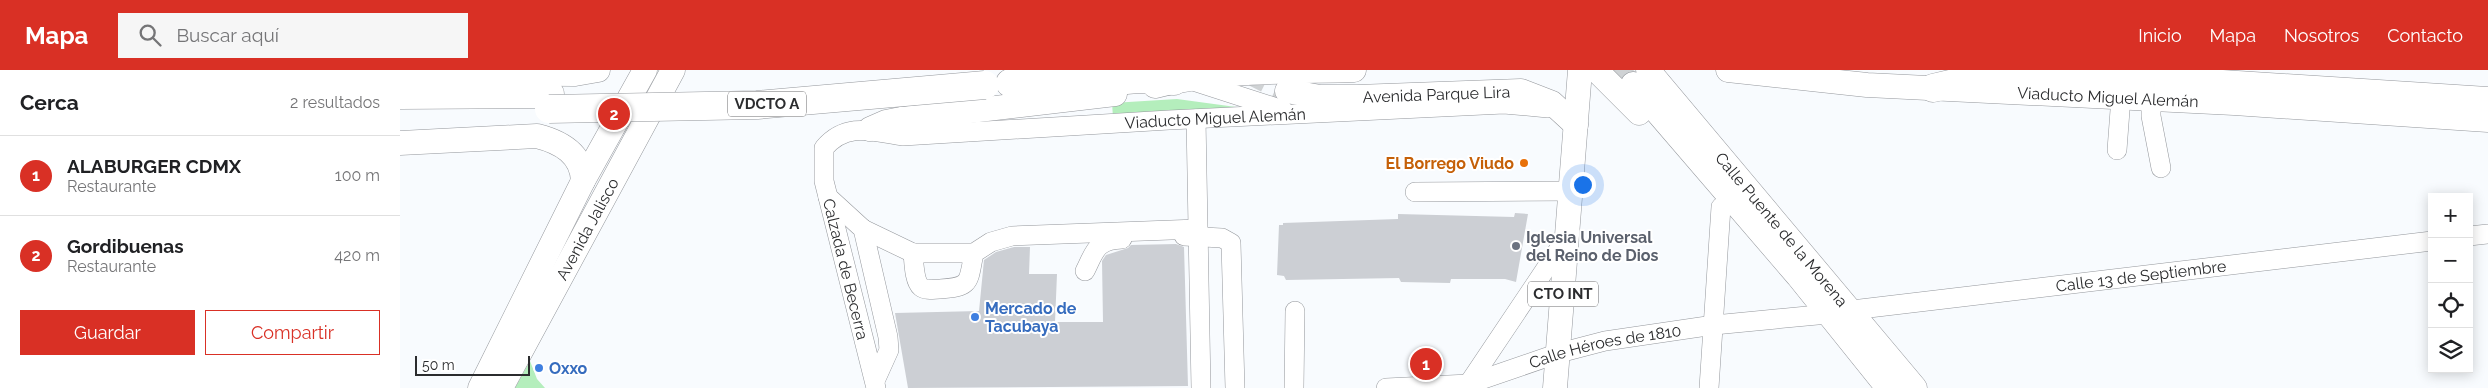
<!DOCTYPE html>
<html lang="es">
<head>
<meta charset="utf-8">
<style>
	:root { --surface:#fff; --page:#f6f6f6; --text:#202124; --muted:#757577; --line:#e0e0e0; --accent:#d93025 }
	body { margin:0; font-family:Raleway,sans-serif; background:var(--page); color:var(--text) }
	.controls { position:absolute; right:15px; bottom:15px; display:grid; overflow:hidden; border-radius:0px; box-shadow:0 2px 12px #0003 }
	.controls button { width:45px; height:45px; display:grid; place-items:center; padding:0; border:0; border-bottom:1px solid var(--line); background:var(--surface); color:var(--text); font:25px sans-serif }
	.scale { position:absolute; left:15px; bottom:12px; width:115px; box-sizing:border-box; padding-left:5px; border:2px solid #2b2c2e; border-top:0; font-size:14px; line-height:18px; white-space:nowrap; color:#2b2c2e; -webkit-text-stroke:4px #fff; paint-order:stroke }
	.you { position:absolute; left:1182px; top:114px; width:18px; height:18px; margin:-12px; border:4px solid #fff; border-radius:50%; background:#1a73e8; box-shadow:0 0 0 8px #1a73e833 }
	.badge { display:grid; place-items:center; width:32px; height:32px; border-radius:50%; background:var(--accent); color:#fff; font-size:16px; font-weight:700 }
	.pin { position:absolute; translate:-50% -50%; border:2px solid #fff; box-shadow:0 1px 5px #0006 }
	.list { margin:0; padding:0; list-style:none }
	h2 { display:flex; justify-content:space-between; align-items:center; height:65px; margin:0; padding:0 20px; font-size:21px }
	h2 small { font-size:16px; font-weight:400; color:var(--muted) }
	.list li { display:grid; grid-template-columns:32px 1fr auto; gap:15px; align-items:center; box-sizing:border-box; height:80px; padding:0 20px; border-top:1px solid var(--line) }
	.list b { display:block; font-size:19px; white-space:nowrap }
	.list p { margin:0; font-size:16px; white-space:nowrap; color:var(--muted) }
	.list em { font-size:16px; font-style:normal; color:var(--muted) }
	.actions { display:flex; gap:10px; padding:15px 20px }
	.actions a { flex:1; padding:11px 0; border:1px solid var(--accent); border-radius:0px; text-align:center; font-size:18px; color:var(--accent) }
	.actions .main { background:var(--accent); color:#fff }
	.icon { flex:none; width:28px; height:28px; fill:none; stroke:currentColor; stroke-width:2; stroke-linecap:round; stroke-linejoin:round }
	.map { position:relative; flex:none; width:2088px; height:318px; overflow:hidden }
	header { display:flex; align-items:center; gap:30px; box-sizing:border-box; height:70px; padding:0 25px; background:var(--accent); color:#fff }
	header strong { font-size:24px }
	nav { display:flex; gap:28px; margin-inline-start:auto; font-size:18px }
	.search { width:350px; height:45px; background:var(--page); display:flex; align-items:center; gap:12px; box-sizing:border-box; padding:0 18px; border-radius:0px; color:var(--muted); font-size:19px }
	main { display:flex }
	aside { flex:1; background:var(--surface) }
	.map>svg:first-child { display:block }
	.green { fill:#b4eebc }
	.building { fill:#cccfd4 }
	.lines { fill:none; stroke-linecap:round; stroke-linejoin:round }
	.major-tunnel { stroke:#cfd2d4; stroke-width:24; stroke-dasharray:24 12; stroke-linecap:butt }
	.minor-casing { stroke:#94979c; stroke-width:20 }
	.major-casing { stroke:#94979c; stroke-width:25 }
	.highway-casing { stroke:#94979c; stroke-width:29 }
	.minor { stroke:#fff; stroke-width:19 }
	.major { stroke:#fff; stroke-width:24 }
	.highway { stroke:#fff; stroke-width:28 }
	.highway-bridge-casing { stroke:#94979c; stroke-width:29; stroke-linecap:butt }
	.highway-bridge { stroke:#fff; stroke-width:28 }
	.food-dot { fill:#e8710a; stroke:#fff; stroke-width:2 }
	.worship-dot { fill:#6b7280; stroke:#fff; stroke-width:2 }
	.shop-dot { fill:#3f7fe0; stroke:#fff; stroke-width:2 }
	.labels { text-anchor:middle; stroke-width:4; stroke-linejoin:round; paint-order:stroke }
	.shield { fill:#fff; stroke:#6b6b6d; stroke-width:1 }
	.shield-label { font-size:15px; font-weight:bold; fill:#2b2c2e }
	.street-label { font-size:16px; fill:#2b2c2e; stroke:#fff }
	.food-label { font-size:16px; font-weight:bold; fill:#c56008; stroke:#fff; text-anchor:end }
	.worship-label { font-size:16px; font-weight:bold; fill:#5b616d; stroke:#fff; text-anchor:start }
	.shop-label { font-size:16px; font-weight:bold; fill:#366cbe; stroke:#fff; text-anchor:start }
</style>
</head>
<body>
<header>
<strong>Mapa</strong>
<div class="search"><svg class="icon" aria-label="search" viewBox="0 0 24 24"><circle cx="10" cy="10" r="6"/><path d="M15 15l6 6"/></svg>Buscar aquí</div>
<nav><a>Inicio</a><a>Mapa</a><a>Nosotros</a><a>Contacto</a></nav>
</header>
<main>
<aside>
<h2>Cerca<small>2 resultados</small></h2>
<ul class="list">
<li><span class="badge">1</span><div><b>ALABURGER CDMX</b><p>Restaurante</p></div><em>100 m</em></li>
<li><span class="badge">2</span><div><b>Gordibuenas</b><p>Restaurante</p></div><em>420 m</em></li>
</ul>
<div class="actions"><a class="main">Guardar</a><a>Compartir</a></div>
</aside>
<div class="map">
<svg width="2088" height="318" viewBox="0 0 2088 318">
	<rect width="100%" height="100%" fill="#f8fbfe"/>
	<g class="green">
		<polygon points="777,29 836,37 837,40 713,47 712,33"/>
		<polygon points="130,291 137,309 145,318 115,318"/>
	</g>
	<g class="building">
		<polygon points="1115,143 1128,144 1116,212 1105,209 1051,209 1050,213 1001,212 999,208 886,210 884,206 877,205 879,155 883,155 883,153 998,149 998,144 1114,147"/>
		<polygon points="776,174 784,177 788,316 508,318 495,243 579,241 584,190 596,182 614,177 630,177 629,204 657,204 655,252 703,252 702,191 706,185 728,178 731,175"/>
	</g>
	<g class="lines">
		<g class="major-tunnel">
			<polyline points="845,0 887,21"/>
			<polyline points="1210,0 1233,14"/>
		</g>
		<g class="minor-casing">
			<g id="minor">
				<polyline points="793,11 883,40"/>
				<polyline points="1751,29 1751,46 1761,98"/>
				<polyline points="796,49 801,318"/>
				<polyline points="1717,80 1721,27"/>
				<polyline points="1015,122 1171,121"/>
				<polyline points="428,127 463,159 488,267 489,280 475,311"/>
				<polyline points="463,159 513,183"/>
				<polyline points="784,166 822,168 831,173 835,318"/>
				<polyline points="2069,166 2088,164"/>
				<path d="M 574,183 C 568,212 572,217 540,219 C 534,219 526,221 521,217 C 514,211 514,192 513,183 L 574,183 L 591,172 L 612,166 L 798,159"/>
				<path d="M 685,201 C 695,181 696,170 722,169"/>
				<path id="s1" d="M 1452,240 L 2032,171"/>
				<polyline points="1067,316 1167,167"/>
				<path id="s2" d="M 476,318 L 424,111 L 424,78 C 447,51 474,62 503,66 L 769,50 L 1104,34 L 1148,38"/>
				<polyline points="894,318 895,241"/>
				<path id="s3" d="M 986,318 L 1069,314 L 1159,283 L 1205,271 L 1314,255 L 1428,244"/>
				<polyline points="1309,318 1321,137"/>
			</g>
		</g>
		<g class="major-casing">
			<g id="major">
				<polyline points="1196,0 1239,43"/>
				<path id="s4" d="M 1248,0 L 1515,318"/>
				<path id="s5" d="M 1328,0 L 1467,15 L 1834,33 L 2088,50"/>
				<polyline points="0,3 175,4 198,0"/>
				<polyline points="1233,14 1398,206 1488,318"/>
				<path d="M 755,16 C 819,0 888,2 954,0"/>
				<path id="s6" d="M 887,21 L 920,27 L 957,27 L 1121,21 L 1152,33 L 1176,55"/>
				<polyline points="470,59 486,52 501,49 715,24"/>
				<path d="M 0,73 L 137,66 C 161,72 182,84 183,111"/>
				<polyline points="80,318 183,111 245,0"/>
				<path id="s7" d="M 101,318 L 273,0"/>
				<polyline points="1155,318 1180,0"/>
			</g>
		</g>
		<g class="highway-casing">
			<g id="highway">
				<polyline points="1604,0 2088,31"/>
				<polyline points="610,13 680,14 738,9 774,11"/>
				<polyline points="1533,18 1567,10 1589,0"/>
				<polyline points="0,25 150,24"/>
			</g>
		</g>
		<use href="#minor" class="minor"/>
		<use href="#major" class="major"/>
		<use href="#highway" class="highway"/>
		<g class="highway-bridge-casing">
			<polyline id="highway-bridge" points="149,39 357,35 585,15"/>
		</g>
		<use href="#highway-bridge" class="highway-bridge"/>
	</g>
	<circle class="food-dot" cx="1124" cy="93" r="5"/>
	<circle class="worship-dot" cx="1116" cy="176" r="5"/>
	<g class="shop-dot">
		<circle cx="575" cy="247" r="5"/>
		<circle cx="139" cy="298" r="5"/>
	</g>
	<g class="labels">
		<g class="shield">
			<rect x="328" y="21.5" width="78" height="25" rx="4"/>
			<rect x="1128" y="211.5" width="70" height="25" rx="4"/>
		</g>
		<g class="shield-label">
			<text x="367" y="39">VDCTO A</text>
			<text x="1163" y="229">CTO INT</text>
		</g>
		<g class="street-label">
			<text dy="6" stroke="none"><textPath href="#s6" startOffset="150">Avenida Parque Lira</textPath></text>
			<text dy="6" stroke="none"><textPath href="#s5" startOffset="381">Viaducto Miguel Alemán</textPath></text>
			<text dy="6" stroke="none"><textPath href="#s2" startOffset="644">Viaducto Miguel Alemán</textPath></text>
			<text dy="6" stroke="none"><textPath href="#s7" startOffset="181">Avenida Jalisco</textPath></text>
			<text dy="6" stroke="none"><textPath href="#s4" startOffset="208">Calle Puente de la Morena</textPath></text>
			<text transform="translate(446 199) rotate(76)" y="6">Calzada de Becerra</text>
			<text dy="6" stroke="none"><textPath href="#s1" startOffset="291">Calle 13 de Septiembre</textPath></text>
			<text dy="6" stroke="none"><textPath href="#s3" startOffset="225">Calle Héroes de 1810</textPath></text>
		</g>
		<g class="food-label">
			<text x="1114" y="99">El Borrego Viudo</text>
		</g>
		<g class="worship-label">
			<text x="1126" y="173">Iglesia Universal<tspan x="1126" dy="18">del Reino de Dios</tspan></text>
		</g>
		<g class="shop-label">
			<text x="585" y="244">Mercado de<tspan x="585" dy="18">Tacubaya</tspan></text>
			<text x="149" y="304">Oxxo</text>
		</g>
	</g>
</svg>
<div class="controls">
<button>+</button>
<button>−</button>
<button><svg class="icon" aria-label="locate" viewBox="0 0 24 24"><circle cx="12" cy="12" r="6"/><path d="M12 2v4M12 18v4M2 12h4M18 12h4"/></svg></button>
<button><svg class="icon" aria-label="layers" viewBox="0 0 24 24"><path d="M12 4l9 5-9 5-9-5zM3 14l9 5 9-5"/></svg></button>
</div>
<div class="scale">50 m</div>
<div class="you"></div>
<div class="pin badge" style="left:1026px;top:294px">1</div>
<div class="pin badge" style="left:214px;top:44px">2</div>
</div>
</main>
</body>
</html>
